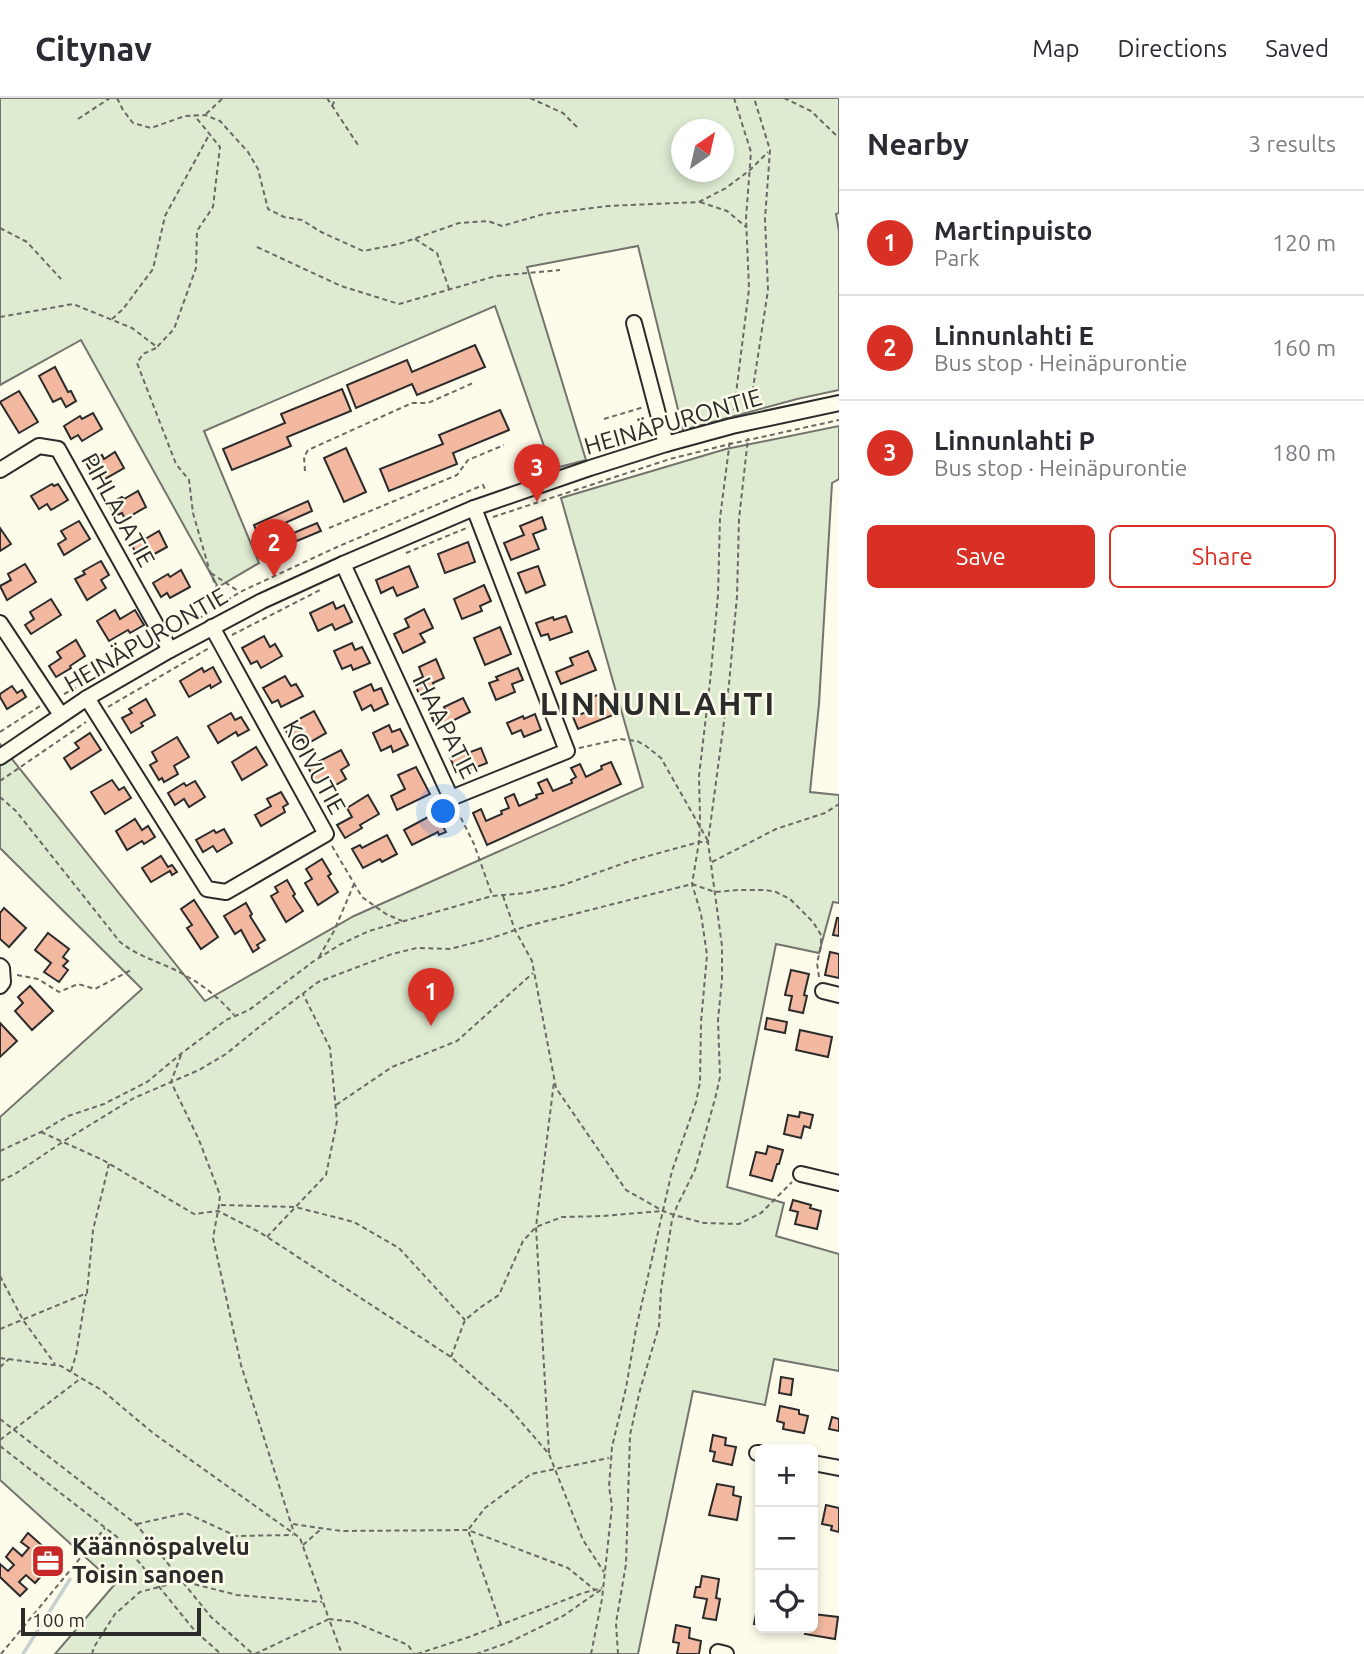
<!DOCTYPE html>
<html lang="en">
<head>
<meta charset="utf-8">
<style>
	:root { --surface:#fff; --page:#f2f2f3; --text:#2b2b33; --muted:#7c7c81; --line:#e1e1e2; --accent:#d93025 }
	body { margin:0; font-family:Ubuntu,sans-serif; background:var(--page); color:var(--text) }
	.controls { position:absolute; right:21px; bottom:21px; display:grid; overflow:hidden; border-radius:10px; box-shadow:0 4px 10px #0003 }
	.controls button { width:63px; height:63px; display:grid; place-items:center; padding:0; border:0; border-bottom:2px solid var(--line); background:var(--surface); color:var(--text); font:35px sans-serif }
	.compass { position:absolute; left:671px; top:21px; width:63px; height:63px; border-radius:50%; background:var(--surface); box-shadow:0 4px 10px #0003; rotate:34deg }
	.scale { position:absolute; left:21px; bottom:18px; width:180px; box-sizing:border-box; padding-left:7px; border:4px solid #2b2b2b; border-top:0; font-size:19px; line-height:24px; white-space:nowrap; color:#2b2b2b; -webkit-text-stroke:5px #fdfbea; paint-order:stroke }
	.you { position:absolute; left:444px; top:714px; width:24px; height:24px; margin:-18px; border:5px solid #fff; border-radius:50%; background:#1a73e8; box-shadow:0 0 0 10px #1a73e833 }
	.badge { display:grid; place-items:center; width:46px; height:46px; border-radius:50%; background:var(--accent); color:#fff; font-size:23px; font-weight:700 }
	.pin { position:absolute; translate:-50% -58px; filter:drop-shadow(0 2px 4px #0008) }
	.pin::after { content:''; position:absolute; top:37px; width:24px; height:21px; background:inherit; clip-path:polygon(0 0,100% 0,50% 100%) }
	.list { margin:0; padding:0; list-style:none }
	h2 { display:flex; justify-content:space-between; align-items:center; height:91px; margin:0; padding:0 28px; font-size:30px }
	h2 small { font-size:23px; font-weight:400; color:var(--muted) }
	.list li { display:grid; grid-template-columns:46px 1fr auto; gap:21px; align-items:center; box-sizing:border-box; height:105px; padding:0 28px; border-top:2px solid var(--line) }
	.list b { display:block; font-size:26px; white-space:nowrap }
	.list p { margin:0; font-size:23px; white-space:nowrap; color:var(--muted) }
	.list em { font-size:23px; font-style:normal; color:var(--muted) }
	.actions { display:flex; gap:14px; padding:21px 28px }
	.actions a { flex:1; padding:16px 0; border:2px solid var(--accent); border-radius:10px; text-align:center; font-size:24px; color:var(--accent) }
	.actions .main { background:var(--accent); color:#fff }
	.icon { flex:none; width:38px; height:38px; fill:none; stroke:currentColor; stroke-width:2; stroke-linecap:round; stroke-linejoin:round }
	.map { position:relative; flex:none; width:839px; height:1556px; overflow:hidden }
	header { display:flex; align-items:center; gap:42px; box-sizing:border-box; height:98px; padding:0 35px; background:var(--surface); border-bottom:2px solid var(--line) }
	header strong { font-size:33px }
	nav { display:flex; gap:38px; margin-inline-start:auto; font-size:24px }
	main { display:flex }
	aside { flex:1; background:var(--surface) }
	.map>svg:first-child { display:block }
	.green { fill:#deebd1; stroke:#74746e; stroke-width:2; fill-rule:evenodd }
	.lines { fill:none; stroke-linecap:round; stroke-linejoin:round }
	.stream { stroke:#c7d0d0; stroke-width:3.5 }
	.building { fill:#f2b8a0; stroke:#2b2b2b; stroke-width:2 }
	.minor-casing { stroke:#2b2b2b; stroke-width:18 }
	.path { stroke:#6a6964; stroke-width:2; stroke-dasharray:5 3.5; stroke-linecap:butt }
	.minor { stroke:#fdfbea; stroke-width:14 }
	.labels { text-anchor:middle; stroke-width:5; stroke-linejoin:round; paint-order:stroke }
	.street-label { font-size:24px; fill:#2b2b2b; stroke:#fdfbea }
	.poi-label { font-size:24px; font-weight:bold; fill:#2b2b2b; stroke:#fdfbea; text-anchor:start }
	.district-label { font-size:32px; font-weight:bold; letter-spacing:2px; fill:#2b2b2b; stroke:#fdfbea }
</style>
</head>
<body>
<header>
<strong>Citynav</strong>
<nav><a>Map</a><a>Directions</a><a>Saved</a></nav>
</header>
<main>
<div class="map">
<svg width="839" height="1556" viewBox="0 0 839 1556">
	<rect width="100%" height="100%" fill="#fdfbea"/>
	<g class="green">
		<path d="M 0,0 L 839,0 L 839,115 L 836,116 L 839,133 L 839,292 L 797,301 L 683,332 L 638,148 L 527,169 L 586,362 L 552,371 L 495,208 L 204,333 L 259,465 L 218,489 L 81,242 L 0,287 ZM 682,32 L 724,32 L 724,74 L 682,74 Z"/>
		<polygon points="839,328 839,381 832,385 819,606 810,694 839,697 839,805 833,804 819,855 776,846 727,1089 784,1105 776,1138 839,1156 839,1273 774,1261 765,1307 693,1293 638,1556 55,1556 115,1486 0,1382 0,1019 142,891 0,750 0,646 205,903 354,818 643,689 561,400 726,351"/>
	</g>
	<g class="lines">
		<polyline class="stream" points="23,1556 70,1481"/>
	</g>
	<g class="building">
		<polygon points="475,247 485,269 417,297 412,286 356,310 347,287 407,262 412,274"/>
		<polygon points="55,269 68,294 71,293 76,303 66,309 61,300 53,304 39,278"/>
		<polygon points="342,291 351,313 287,339 291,348 232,372 223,351 285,325 281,316"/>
		<polygon points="19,293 38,324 19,335 0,304"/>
		<polygon points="500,312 509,332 453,355 457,366 389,393 380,371 443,346 439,337"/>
		<polygon points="93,315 102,331 82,343 78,337 71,341 64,328 80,318 82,321"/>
		<polygon points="346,350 366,394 344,404 324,360"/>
		<polygon points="115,354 124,370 103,382 100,376 94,379 87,366 102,357 104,361"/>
		<polygon points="52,386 54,388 58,386 68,402 51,412 47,406 39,411 31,398"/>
		<polygon points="138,393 146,409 125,421 122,415 115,418 109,406 122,399 124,401"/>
		<polygon points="308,403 312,413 258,437 254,427"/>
		<polygon points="542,419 546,431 533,436 539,451 511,462 504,445 524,437 520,428"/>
		<polygon points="79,423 90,441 64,457 58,446 66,441 61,433"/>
		<polygon points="317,425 321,433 268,455 265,447"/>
		<polygon points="0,430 11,446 0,453"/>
		<polygon points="159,433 167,449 147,460 144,454 137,458 131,445 144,438 145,441"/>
		<polygon points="468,444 475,464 445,475 438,456"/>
		<polygon points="101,463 109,477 101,482 106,490 87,502 75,481 85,476 83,473"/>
		<polygon points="25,466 36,484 7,502 0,488 11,482 8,476"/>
		<polygon points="409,468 418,489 397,498 393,489 381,495 376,482"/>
		<polygon points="538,468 545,487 526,495 518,475"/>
		<polygon points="181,472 190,489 170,500 167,495 161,499 153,485 168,476 170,479"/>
		<polygon points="484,487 491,503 480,508 482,513 462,521 454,501"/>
		<polygon points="51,501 61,517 31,536 25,527 34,521 30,514"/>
		<polygon points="333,504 336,511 344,507 352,524 335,532 332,526 318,533 310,515"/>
		<polygon points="424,511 433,530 420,536 425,544 403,555 394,536 409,529 405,521"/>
		<polygon points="115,512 120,521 135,512 144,527 130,535 128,532 109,543 97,523"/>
		<polygon points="566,518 572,534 550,542 548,536 541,538 536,525 553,519 554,522"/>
		<polygon points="500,529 511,556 485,567 474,540"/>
		<polygon points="264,538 270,549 275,546 282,558 261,570 257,563 251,566 242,550"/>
		<polygon points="76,542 85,558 70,568 71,570 56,579 49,568 61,560 57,554"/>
		<polygon points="352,545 355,552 362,549 370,565 353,572 351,567 342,571 334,553"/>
		<polygon points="588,553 596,572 561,586 556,574 573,567 570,560"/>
		<polygon points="436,561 444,580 433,585 435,589 419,596 414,583 423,579 419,569"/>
		<polygon points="213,569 221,584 211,590 210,587 189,599 180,583 202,570 204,574"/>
		<polygon points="518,570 523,582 512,586 515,594 496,602 489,585 498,582 496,579"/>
		<polygon points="285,578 291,588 296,586 303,598 281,609 278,602 272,605 263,590"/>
		<polygon points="371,586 374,593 381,590 388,606 374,613 371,607 362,612 354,594"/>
		<polygon points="12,588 17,595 22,592 26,599 7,611 0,599 0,596"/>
		<polygon points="604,594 613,617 578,631 573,619 592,612 588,601"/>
		<polygon points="463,600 470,614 452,623 453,626 438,633 432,620 446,613 444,609"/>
		<polygon points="146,601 155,617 141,625 143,628 131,635 122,620 132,615 129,611"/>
		<polygon points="314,613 326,635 305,647 302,641 293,646 284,629"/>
		<polygon points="231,615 235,622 241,619 249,632 238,638 236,634 218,645 208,628"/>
		<polygon points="535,616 541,632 524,639 521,632 512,636 507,625 523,618 524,621"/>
		<polygon points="389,627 392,634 400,631 408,647 393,654 391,648 381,653 373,635"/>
		<polygon points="90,635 101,652 71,671 64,660 79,650 75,645"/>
		<polygon points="177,639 189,659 174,668 178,676 164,684 162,680 159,682 150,667 157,663 152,654"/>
		<polygon points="256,649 267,667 242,682 232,664"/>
		<polygon points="481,650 487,665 472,671 471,668 456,674 450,659 467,652 468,655"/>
		<polygon points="341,652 349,667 341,672 346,681 334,688 329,678 316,685 308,669"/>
		<polygon points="611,664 621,686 487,747 473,715 481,711 486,723 502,716 501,713 509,710 505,700 514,696 519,708 537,700 536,697 543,695 538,685 547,681 553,693 572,685 571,682 576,679 571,670 580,666 586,679 602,671 601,668"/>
		<polygon points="416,669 430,696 397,712 391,698 405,691 398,677"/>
		<polygon points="112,682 119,692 124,689 131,700 105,716 91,694"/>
		<polygon points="195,683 205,699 189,709 184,701 175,707 168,695 184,685 186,688"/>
		<polygon points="281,694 288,706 283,709 285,714 261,728 255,717 271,708 267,701"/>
		<polygon points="368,697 379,716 360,727 362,730 345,740 337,727 352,719 347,710"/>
		<polygon points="433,710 446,734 439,737 438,734 412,747 404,732 430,718 427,713"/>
		<polygon points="135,721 142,732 148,728 155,739 144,746 142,743 127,752 116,733"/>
		<polygon points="224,731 232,745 217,754 213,748 203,754 196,742 214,732 216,735"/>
		<polygon points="387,737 397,756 382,764 380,761 363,770 352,751 360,747 362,750"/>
		<polygon points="161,758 168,769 172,767 177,774 172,777 170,773 151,784 142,770"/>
		<polygon points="322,761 331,776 328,778 338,794 318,807 305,785 312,781 306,771"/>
		<polygon points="287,782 295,796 293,798 303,813 286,824 271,798 278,794 275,789"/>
		<polygon points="194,802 218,839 201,851 187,830 192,827 181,811"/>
		<polygon points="246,805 252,816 250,818 265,842 257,847 259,850 253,854 241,832 235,836 224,818"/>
		<polygon points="4,810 26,830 9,849 0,841 0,815"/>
		<polygon points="837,820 839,820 839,838 833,837"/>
		<polygon points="48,835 69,851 63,859 68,863 63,868 68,872 59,884 44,874 51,865 35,852"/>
		<polygon points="830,854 839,856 839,880 825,877"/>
		<polygon points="791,872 809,876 804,897 807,898 803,915 789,912 792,898 785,897"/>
		<polygon points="30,888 53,913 32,932 15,913 23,905 18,899"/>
		<polygon points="767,920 787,924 785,935 765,931"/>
		<polygon points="0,925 17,943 0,959"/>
		<polygon points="800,932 832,939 828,959 796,952"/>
		<polygon points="800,1014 813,1017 810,1030 804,1028 801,1040 784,1036 788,1017 799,1019"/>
		<polygon points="768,1048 783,1052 779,1066 777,1066 772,1083 750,1077 756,1054 766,1056"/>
		<polygon points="793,1102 811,1107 810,1110 821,1113 817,1131 795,1126 798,1114 790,1112"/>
		<polygon points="781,1279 793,1281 791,1297 779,1295"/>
		<polygon points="780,1308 799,1312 799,1316 808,1318 804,1335 783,1331 784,1325 777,1323"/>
		<polygon points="832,1319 839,1321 839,1333 829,1331"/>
		<polygon points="713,1337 726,1340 725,1347 736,1349 732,1367 713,1363 715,1354 710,1353"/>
		<polygon points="717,1386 734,1389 733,1397 741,1399 737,1422 709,1417"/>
		<polygon points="826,1407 839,1410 839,1434 831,1432 832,1428 822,1426"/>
		<polygon points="28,1435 56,1460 47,1469 39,1462 34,1468 43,1476 35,1485 26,1477 19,1484 27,1491 20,1498 0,1479 0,1466 8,1473 14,1467 6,1459 13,1450 22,1458 29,1450 21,1444"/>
		<polygon points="702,1478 719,1481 716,1500 720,1501 716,1522 703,1520 707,1501 694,1499 696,1489 700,1489"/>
		<polygon points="758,1506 760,1506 760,1527 754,1526"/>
		<polygon points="813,1516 838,1519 835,1541 805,1536 806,1530 813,1530"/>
		<polygon points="676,1527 690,1530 689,1540 701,1543 699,1556 677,1556 679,1545 673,1544"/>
	</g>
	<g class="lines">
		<g class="minor-casing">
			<g id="minor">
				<polyline points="634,225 666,346"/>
				<polyline points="0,372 39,348 58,351 170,552"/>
				<polyline points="343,466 451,700 567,653 474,410"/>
				<polyline points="0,525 61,617"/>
				<polyline points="87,600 207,791 226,794 326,736 212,529"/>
				<polyline points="0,659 87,600 170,552 262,503 343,466 474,410 590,370 666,346 732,328 839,305"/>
				<polyline points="0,868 2,870 3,884 0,888"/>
				<polyline points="823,893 839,897"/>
				<polyline points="801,1076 839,1085"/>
				<polyline points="757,1355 760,1355"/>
				<polyline points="813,1365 839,1370"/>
				<polyline points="718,1554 726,1556"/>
			</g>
		</g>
		<g class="path">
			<polyline points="117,0 123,12 133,25 151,30 185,18 205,17 220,23 248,54 258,71 268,111 284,119 302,122 321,134 363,153 399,146 459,125 488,123 502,128 544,116 608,108 699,104 726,90 750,72 768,54"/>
			<polyline points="327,0 358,47"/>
			<polyline points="530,0 563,15 579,31"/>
			<polyline points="734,0 751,54 746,120 749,191 734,312"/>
			<polyline points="784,0 811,13 839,40"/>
			<polyline points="332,8 336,0"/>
			<polyline points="206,16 223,0"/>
			<polyline points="78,21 110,0"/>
			<polyline points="700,104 727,113 746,129"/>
			<polyline points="0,130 27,144 61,181"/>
			<polyline points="415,141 437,155 449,191"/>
			<polyline points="257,149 341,188 399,206 496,178 560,172"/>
			<polyline points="0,219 73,206 132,230 157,249 174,231 196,170 197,133 213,109 220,49 194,17"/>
			<polyline points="112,221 123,211 153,171 165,118 209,37"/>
			<polyline points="156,250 143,256 137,265 176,366 189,382 193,415 210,474 223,504"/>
			<polyline points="750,310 768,192 765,121 770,52 754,0"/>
			<polyline points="604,321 644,309"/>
			<polyline points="305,373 304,359 308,352 412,305 428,305 473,285"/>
			<polyline points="493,419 670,361 730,346 839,322"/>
			<polyline points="329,430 457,377 468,362 504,347"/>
			<polyline points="406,455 469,429"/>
			<polyline points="211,475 238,493"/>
			<polyline points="198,521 240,494 337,449 483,387 485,391"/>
			<polyline points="232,537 320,492"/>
			<polyline points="64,596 78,589"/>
			<polyline points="108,609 209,550"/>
			<polyline points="0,634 40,608"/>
			<polyline points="579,650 620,641 637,643 646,648 661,660 708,743"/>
			<polyline points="0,683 86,624"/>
			<path d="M 0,699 L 16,713 L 120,844 C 141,861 166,865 188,879 C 206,889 221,902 234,917"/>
			<polyline points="457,712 474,746 492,797"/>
			<polyline points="332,748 362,799 386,816 402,823"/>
			<polyline points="712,764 776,731 825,715 839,706"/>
			<polyline points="503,798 515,832 532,863 556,990 626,1092 663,1113 674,1117 704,1125 739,1126 761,1115 792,1084"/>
			<polyline points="319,859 334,833 354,786"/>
			<polyline points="17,877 38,881 59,894 78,886 95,891 133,871"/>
			<polyline points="181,957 171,984 199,1042 220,1097 219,1107 213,1140 241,1267 294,1435"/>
			<polyline points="336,1007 392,969 457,943 533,875"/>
			<polyline points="41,1034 103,1062 194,1116 218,1113 261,1135 451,1259 510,1311 549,1356 583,1442 604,1474"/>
			<polyline points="0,1053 41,1034 68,1018 104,1006 147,984 182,955 226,922 249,912 314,863 341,846 369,833 492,798 525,795 563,787 630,763 699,744 707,744"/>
			<polyline points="0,1083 15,1076 67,1041 134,1000 199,972 226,956 258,930 318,884 392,856 417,850 450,851 492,840 527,828 692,786 715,794 738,792 766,792 776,794 790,801 813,824 821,837 821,849 817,865 819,879"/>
			<polyline points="221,1107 295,1109 354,1124 399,1150 465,1222"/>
			<polyline points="267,1139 326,1077 337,1023 330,950 303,896"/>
			<polyline points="0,1178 23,1222 55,1266"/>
			<polyline points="0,1231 87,1195 93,1132 109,1066"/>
			<polyline points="451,1259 465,1222 481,1209 499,1197 523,1143 536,1129 562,1119 603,1118 662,1113"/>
			<polyline points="0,1260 61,1268 71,1274 103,1293 153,1335 300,1440 329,1521 354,1524 408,1547 414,1556"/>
			<polyline points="0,1269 9,1261"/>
			<polyline points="71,1273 76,1257 86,1196"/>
			<polyline points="0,1321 136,1426 211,1519 253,1556"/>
			<polyline points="0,1342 80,1281"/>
			<polyline points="0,1348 121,1442 195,1533 221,1556"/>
			<polyline points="549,1355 536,1129 554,984"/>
			<polyline points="137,1426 186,1415 236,1438 293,1437"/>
			<polyline points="293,1426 341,1433 468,1432 568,1470 595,1492"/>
			<polyline points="303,1447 320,1432"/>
			<polyline points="501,1527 468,1432 485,1410 531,1376 609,1360"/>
			<polyline points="1,1556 105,1430"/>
			<polyline points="92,1556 94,1549 115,1516 140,1494 182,1483 237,1497 322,1504"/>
			<polyline points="255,1556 329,1521 342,1556"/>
			<polyline points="417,1556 469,1539 583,1495 602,1490"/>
			<polyline points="476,1556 510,1544 563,1518 602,1491"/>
			<polyline points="591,1556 602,1501 612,1408 609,1389 612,1349 626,1290 636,1231 672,1073 696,1004 700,984 701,924 707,857 701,816 692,786 699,744 700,721 699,678 710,584 718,497 720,420 730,342"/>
			<polyline points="618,1556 616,1525 626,1466 630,1337 640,1292 659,1228 661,1192 672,1122 677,1108 695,1072 715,1001 720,979 718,922 722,881 722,848 708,744 729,586 737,498 739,421 748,340"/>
		</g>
		<use href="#minor" class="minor"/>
	</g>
	<defs>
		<g id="office-square" transform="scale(1.75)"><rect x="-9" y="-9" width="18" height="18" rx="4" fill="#c62828" stroke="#fdfbea"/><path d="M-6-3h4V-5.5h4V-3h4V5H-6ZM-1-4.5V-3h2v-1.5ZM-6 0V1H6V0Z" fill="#fff"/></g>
	</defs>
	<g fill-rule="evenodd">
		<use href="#office-square" x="48" y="1463"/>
	</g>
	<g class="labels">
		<g class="street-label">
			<text transform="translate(673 324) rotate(-16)" y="8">HEINÄPURONTIE</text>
			<text transform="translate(118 412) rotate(61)" y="8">PIHLAJATIE</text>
			<text transform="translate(146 542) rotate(-30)" y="8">HEINÄPURONTIE</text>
			<text transform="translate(446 630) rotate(63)" y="8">HAAPATIE</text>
			<text transform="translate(314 669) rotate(61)" y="8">KOIVUTIE</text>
		</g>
		<g class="poi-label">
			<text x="72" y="1457">Käännöspalvelu<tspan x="72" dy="28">Toisin sanoen</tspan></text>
		</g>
		<g class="district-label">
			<text x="658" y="617">LINNUNLAHTI</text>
		</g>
	</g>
</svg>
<div class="controls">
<button>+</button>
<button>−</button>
<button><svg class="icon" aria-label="locate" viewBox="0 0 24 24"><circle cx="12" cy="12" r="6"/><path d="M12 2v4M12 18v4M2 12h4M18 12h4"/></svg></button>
</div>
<svg class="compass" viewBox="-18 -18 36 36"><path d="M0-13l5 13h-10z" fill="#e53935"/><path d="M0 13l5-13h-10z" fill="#7c7c81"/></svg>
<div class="scale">100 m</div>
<div class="you"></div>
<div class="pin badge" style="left:431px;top:928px">1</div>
<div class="pin badge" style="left:274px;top:479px">2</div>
<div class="pin badge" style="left:537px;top:404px">3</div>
</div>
<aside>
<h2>Nearby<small>3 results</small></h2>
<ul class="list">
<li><span class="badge">1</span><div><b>Martinpuisto</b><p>Park</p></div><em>120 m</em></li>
<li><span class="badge">2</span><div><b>Linnunlahti E</b><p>Bus stop · Heinäpurontie</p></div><em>160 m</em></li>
<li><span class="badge">3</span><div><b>Linnunlahti P</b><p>Bus stop · Heinäpurontie</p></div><em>180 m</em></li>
</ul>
<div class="actions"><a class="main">Save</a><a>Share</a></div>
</aside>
</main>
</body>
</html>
